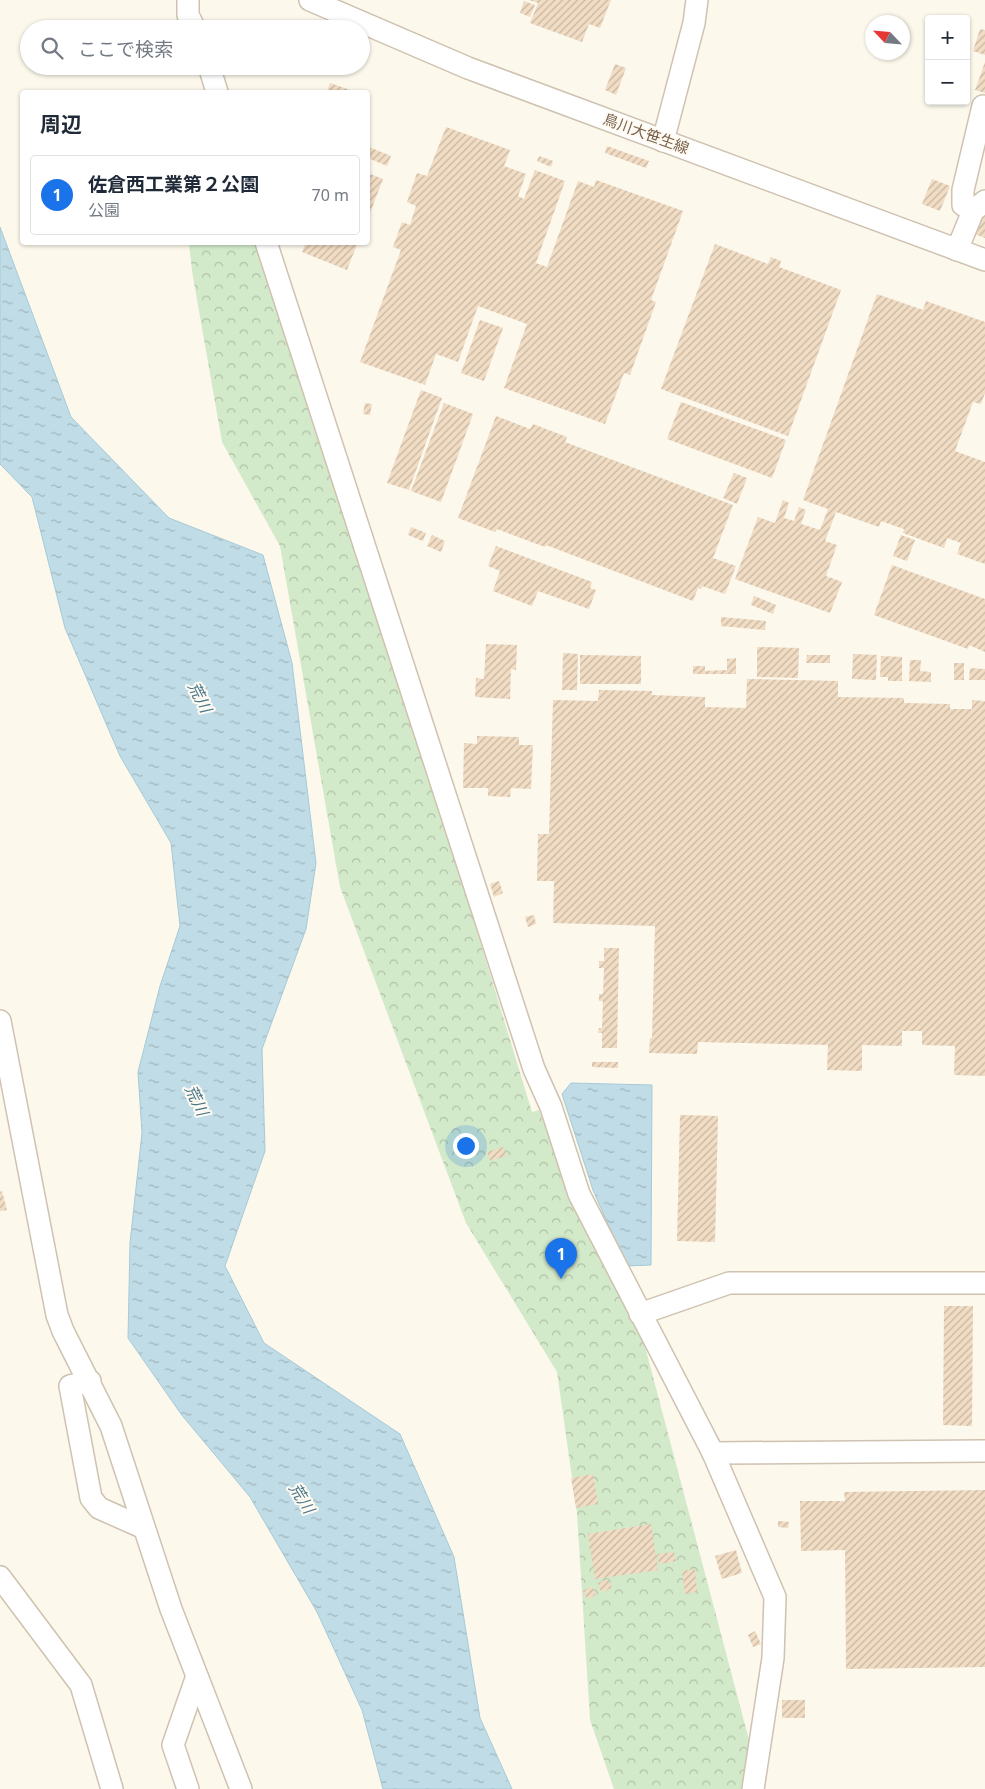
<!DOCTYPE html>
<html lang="ja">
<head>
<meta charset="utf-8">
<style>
	:root { --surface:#fff; --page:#f2f2f3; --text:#1f2937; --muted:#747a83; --line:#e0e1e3; --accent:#1a73e8 }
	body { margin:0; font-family:"Noto Sans","Noto Sans JP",sans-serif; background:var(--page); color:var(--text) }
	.controls { position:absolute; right:15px; top:15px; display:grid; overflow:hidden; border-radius:5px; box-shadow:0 1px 4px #0004 }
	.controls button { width:45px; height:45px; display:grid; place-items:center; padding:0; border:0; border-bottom:1px solid var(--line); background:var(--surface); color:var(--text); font:25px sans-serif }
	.compass { position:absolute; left:865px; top:15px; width:45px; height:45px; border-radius:50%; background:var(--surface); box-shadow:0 1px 4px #0004; rotate:296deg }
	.you { position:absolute; left:465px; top:1145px; width:18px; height:18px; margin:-12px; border:4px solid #fff; border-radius:50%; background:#1a73e8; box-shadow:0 0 0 8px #1a73e833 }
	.badge { display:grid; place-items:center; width:32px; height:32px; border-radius:50%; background:var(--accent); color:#fff; font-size:16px; font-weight:700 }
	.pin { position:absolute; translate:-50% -41px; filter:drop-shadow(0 1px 2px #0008) }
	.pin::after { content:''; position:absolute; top:26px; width:18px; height:15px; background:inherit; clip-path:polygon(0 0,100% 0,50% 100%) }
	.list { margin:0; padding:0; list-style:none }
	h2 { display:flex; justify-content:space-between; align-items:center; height:65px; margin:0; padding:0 20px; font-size:21px }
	h2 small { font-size:16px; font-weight:400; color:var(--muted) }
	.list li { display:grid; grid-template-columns:32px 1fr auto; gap:15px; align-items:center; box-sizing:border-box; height:80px; margin:0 10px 10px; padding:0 10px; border:1px solid var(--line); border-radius:5px }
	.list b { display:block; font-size:19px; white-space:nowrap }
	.list p { margin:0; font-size:16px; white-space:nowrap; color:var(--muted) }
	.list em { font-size:16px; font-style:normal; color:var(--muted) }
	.icon { flex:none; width:28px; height:28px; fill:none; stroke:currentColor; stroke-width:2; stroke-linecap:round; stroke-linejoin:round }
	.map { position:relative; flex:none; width:985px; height:1789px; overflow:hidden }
	.search { position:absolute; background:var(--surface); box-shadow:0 1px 4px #0004; left:20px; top:20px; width:350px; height:55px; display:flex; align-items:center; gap:12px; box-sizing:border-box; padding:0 18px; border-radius:28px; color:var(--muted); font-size:19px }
	.panel { position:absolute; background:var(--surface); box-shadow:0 1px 4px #0004; left:20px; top:90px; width:350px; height:155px; border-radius:5px }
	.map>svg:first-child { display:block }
	.forest { fill:url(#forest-crowns) }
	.water { fill:url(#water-ripples); stroke:#a6cad8 }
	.building { fill:url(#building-hatch) }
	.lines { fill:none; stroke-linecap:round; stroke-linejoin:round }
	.minor-casing { stroke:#cfc2b0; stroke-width:24 }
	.minor { stroke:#fff; stroke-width:21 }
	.labels { text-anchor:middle; stroke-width:4; stroke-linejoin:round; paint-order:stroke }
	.street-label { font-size:15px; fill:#78634e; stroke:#fffbf3 }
	.water-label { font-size:16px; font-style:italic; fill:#48768a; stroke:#fffbf3 }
</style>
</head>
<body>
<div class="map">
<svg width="985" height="1789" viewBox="0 0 985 1789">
	<defs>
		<pattern id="forest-crowns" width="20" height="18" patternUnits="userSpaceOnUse" patternTransform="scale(1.25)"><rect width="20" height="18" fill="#d3eaca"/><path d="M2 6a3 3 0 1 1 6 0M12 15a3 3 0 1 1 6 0" fill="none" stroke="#b0c1a6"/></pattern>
		<pattern id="water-ripples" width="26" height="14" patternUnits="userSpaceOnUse" patternTransform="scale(1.25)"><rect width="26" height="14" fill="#c0dce6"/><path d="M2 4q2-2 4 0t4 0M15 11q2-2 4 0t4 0" fill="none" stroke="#a1b6bd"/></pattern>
		<pattern id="building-hatch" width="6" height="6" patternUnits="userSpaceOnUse" patternTransform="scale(1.25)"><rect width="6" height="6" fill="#f1dcc4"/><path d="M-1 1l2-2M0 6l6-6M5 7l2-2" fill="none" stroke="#c8b6a1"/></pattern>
	</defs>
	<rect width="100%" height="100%" fill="#fcf8ec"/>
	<polygon class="forest" points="189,243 255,243 295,351 369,595 439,788 474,921 532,1112 539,1110 562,1173 643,1339 762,1789 614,1789 590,1720 577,1513 557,1372 466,1223 340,887 280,546 222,442 192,271"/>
	<g class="water">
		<polygon points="0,227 71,417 169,518 263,555 292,663 316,863 306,929 262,1049 265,1151 225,1266 264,1343 400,1434 454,1557 480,1718 512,1789 383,1789 362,1710 317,1612 250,1497 181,1414 128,1338 130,1243 142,1133 138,1072 160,986 180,926 171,843 120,756 65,628 32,497 0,464"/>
		<polygon points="571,1083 652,1085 651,1265 626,1266 593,1190 562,1094"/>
	</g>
	<g class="building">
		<polygon points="529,0 611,0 600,28 589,24 582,42 530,23 538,3"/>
		<polygon points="524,1 535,5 530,17 520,13"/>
		<polygon points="980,29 985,30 985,55 973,51"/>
		<polygon points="985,62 985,93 975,90"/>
		<polygon points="615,64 626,68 616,95 605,90"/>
		<polygon points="330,83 356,92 327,92"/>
		<polygon points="446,127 510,150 504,166 526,174 518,196 524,199 535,170 565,181 536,263 547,267 578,181 594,187 596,180 683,211 651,300 656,302 630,375 624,373 605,424 504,388 527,324 478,306 458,362 436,354 425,385 360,362 401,250 393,247 402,222 410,225 416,206 407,202 417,173 427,176"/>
		<polygon points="607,146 649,161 646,168 605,153"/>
		<polygon points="369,147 391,156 387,166 368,158"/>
		<polygon points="539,156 553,161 551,167 537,161"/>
		<polygon points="368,173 383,179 368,218"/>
		<polygon points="932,179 950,186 940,211 922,204"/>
		<polygon points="985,210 985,238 970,232"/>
		<polygon points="306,242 358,242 347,270 302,252"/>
		<polygon points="715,244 768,264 771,257 781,261 779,267 841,290 788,436 661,389"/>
		<polygon points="877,294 923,310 926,301 985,322 985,393 981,404 973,402 955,451 985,462 985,564 957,554 961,543 947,538 944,548 903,533 904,529 881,521 879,527 836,512 825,541 837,545 826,576 842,582 830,613 735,579 758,517 775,523 783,500 789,503 784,518 794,521 799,507 806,510 801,524 820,530 828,509 803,500"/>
		<polygon points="480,320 503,328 484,381 461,373"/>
		<polygon points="421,390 442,398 409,490 387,483"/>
		<polygon points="681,402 786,440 772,478 667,439"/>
		<polygon points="365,403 372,404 370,415 363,414"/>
		<polygon points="444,403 473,414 441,502 411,491"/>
		<polygon points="496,416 530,429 533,424 567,437 565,442 733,505 713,558 736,566 725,594 702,586 701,589 698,588 693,601 546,545 545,547 497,529 495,532 458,518"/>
		<polygon points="734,473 747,478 737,504 723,498"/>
		<polygon points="411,527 426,533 423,541 408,535"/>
		<polygon points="432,535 445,541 441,552 427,546"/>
		<polygon points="901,535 915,540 907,561 893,556"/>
		<polygon points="496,546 592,582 590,588 596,590 589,609 538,591 532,606 493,591 500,571 488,566"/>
		<polygon points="892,565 985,599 985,652 969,645 968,649 874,615"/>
		<polygon points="754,596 776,605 773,614 751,605"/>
		<polygon points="721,617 766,621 765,630 721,626"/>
		<polygon points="486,644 517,645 516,670 511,669 510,699 475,697 476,678 484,679"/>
		<polygon points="757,647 799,648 798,678 757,677"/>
		<polygon points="563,653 578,654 577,690 562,690"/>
		<polygon points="853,654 877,655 876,680 852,679"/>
		<polygon points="580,655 641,656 641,684 580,684"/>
		<polygon points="807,655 830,655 830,663 806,663"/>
		<polygon points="881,656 902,657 902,681 888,681 888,677 880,677"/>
		<polygon points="736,658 736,674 693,674 693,666 705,666 705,671 727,670 727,659"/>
		<polygon points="910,660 921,660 920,671 931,672 931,682 909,681"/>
		<rect x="954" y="663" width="10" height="17"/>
		<polygon points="970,668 985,669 985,680 969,680"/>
		<polygon points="747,679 838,681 838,697 904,698 904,703 950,704 950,709 972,709 972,700 985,701 985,1076 954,1075 955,1046 922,1045 922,1031 902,1031 902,1046 862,1045 862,1071 827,1070 828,1045 698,1042 697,1054 649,1053 650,1038 652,1038 655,926 553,923 554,881 537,881 538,834 549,834 553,700 598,701 599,690 652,691 652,695 705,697 705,707 746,708"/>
		<polygon points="477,736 519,737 519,745 533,745 531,789 511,788 510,797 488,796 488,788 463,788 464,743 477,744"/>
		<polygon points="499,881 503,893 494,897 490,884"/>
		<polygon points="534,915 536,924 528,927 525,917"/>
		<polygon points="604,948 619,948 617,1048 602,1048 602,1033 598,1033 599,1028 602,1028 603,1001 599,1001 599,994 603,994 604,968 599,968 599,961 604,961"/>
		<polygon points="592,1062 618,1062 618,1068 592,1067"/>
		<polygon points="680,1115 718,1116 715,1242 677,1241"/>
		<polygon points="503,1147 506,1156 490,1161 487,1152"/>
		<polygon points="2,1191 7,1210 0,1211 0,1192"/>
		<polygon points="944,1306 973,1306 972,1426 943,1425"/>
		<polygon points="593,1474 598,1504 576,1508 571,1478"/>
		<polygon points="985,1490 985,1667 846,1669 845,1550 801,1551 800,1501 845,1501 844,1492"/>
		<polygon points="778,1521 789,1522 788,1528 778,1527"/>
		<polygon points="651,1524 658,1570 595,1579 588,1534"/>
		<polygon points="736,1550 742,1573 722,1579 715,1556"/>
		<polygon points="674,1552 676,1561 659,1564 657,1554"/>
		<polygon points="695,1569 697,1592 685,1594 682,1571"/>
		<polygon points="608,1579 612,1588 601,1592 598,1583"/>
		<polygon points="592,1586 596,1595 587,1599 583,1591"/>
		<polygon points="755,1631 761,1644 753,1647 748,1635"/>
		<rect x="782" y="1700" width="23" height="18"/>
	</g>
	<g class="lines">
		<g class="minor-casing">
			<g id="minor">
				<polyline points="188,0 188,15 195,29"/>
				<polyline points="310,0 468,68 985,260"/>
				<polyline points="209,66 217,92"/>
				<polyline points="663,141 694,23 697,0"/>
				<polyline points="973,211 963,205 963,190 983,106"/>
				<polyline points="266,242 534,1069 551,1107 579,1194 713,1453 775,1597 773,1658 753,1789"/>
				<polyline points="957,250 973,211 985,201"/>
				<polyline points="0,1021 57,1315 63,1331 111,1426 171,1609 241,1789"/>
				<polyline points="640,1314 729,1283 985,1283"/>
				<polyline points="90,1381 70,1386 91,1498 99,1508 144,1528"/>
				<polyline points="713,1453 985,1451"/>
				<polyline points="0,1577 81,1685 112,1789"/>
				<polyline points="188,1789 173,1745 197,1676"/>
			</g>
		</g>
		<use href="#minor" class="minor"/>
	</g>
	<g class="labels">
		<g class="street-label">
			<text transform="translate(646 134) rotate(20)" y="5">鳥川大笹生線</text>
		</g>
		<g class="water-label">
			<text transform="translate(200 697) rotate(63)" y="6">荒川</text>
			<text transform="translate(197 1100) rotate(64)" y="6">荒川</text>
			<text transform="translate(302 1498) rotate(58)" y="6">荒川</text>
		</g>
	</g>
</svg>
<div class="controls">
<button>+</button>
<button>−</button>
</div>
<svg class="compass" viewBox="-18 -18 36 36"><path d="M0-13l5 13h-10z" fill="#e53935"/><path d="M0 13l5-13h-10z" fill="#747a83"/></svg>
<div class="you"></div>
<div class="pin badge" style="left:561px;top:1279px">1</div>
<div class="search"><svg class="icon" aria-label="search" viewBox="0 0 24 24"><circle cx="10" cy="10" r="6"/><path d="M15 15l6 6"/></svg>ここで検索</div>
<section class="panel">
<h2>周辺<small></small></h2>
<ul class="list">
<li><span class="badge">1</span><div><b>佐倉西工業第２公園</b><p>公園</p></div><em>70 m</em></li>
</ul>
</section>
</div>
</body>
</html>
